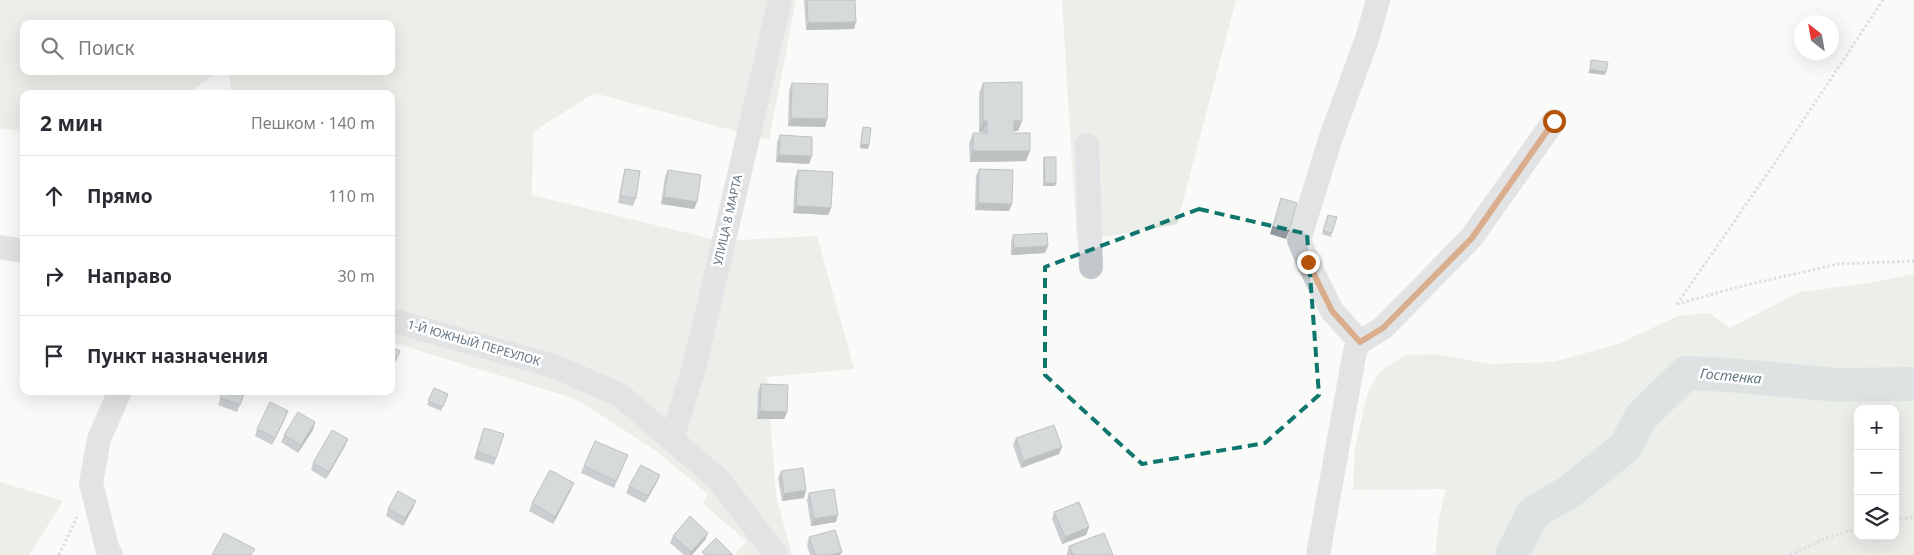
<!DOCTYPE html>
<html lang="ru">
<head>
<meta charset="utf-8">
<style>
	:root { --surface:#fff; --page:#f2f2f3; --text:#2b2b33; --muted:#7c7c81; --line:#e1e1e2 }
	body { margin:0; font-family:"Noto Sans",sans-serif; background:var(--page); color:var(--text) }
	.controls { position:absolute; right:15px; bottom:15px; display:grid; overflow:hidden; border-radius:10px; box-shadow:0 5px 20px #0002 }
	.controls button { width:45px; height:45px; display:grid; place-items:center; padding:0; border:0; border-bottom:1px solid var(--line); background:var(--surface); color:var(--text); font:25px sans-serif }
	.compass { position:absolute; left:1794px; top:15px; width:45px; height:45px; border-radius:50%; background:var(--surface); box-shadow:0 5px 20px #0002; rotate:329deg }
	.stop { position:absolute; width:15px; height:15px; margin:-11px; border:4px solid #b45309; border-radius:50%; background:#fff }
	.stop.end { background:#b45309; border-color:#fff; box-shadow:0 1px 5px #0008 }
	.list { margin:0; padding:0; list-style:none }
	h2 { display:flex; justify-content:space-between; align-items:center; height:65px; margin:0; padding:0 20px; font-size:21px }
	h2 small { font-size:16px; font-weight:400; color:var(--muted) }
	.list li { display:grid; grid-template-columns:32px 1fr auto; gap:15px; align-items:center; box-sizing:border-box; height:80px; padding:0 20px; border-top:1px solid var(--line) }
	.list b { display:block; font-size:19px; white-space:nowrap }
	.list em { font-size:16px; font-style:normal; color:var(--muted) }
	.icon { flex:none; width:28px; height:28px; fill:none; stroke:currentColor; stroke-width:2; stroke-linecap:round; stroke-linejoin:round }
	.map { position:relative; flex:none; width:1914px; height:555px; overflow:hidden }
	.search { position:absolute; background:var(--surface); box-shadow:0 5px 20px #0002; left:20px; top:20px; width:375px; height:55px; display:flex; align-items:center; gap:12px; box-sizing:border-box; padding:0 18px; border-radius:10px; color:var(--muted); font-size:19px }
	.panel { position:absolute; background:var(--surface); box-shadow:0 5px 20px #0002; left:20px; top:90px; width:375px; height:305px; border-radius:10px }
	.map>svg:first-child { display:block }
	.green { fill:#dadfd7; fill-rule:evenodd }
	.lines { fill:none; stroke-linecap:round; stroke-linejoin:round }
	.river { stroke:#bbc7cb; stroke-width:34 }
	.path { stroke:#bbbfc2; stroke-width:3; stroke-dasharray:2.5 2.5; stroke-linecap:butt }
	.minor { stroke:#c3c8cc; stroke-width:24 }
	.wall { fill:#929a9f }
	.shaded-wall { fill:#777d82 }
	.building { fill:#aab3b9; stroke:#777d82 }
	.route { stroke:#b45309; stroke-width:6 }
	.marked { fill:none; stroke:#0f766e; stroke-width:4; stroke-dasharray:10 6; stroke-linejoin:round }
	.labels { text-anchor:middle; stroke-width:5; stroke-linejoin:round; paint-order:stroke }
	.street-label { font-size:12px; fill:#657683; stroke:#fff }
	.water-label { font-size:14px; font-style:italic; fill:#60757c; stroke:#fff }
</style>
</head>
<body>
<div class="map">
<svg width="1914" height="555" viewBox="0 0 1914 555">
	<rect width="100%" height="100%" fill="#fafaf8"/>
	<g class="green">
		<polygon points="0,0 796,0 769,140 594,93 533,132 532,195 720,241 817,236 854,369 767,377 776,496 792,555 737,555 736,553 747,541 703,504 708,494 655,450 576,399 391,342 391,94 232,94 229,71 391,71 391,24 24,24 24,71 219,71 187,94 24,94 24,132 0,128"/>
		<polygon points="1062,0 1236,0 1177,224 1077,242"/>
		<path d="M 1914,274 L 1914,555 L 1435,555 L 1439,519 L 1446,489 L 1353,490 L 1355,447 L 1368,392 L 1379,373 L 1405,355 L 1436,354 L 1488,364 L 1553,362 L 1618,344 L 1678,316 L 1709,313 L 1730,328 L 1800,292 L 1871,283 ZM 1858,409 L 1895,409 L 1895,536 L 1858,536 Z"/>
		<polygon points="0,482 63,501 29,555 0,555"/>
	</g>
	<g class="lines">
		<polyline class="river" points="1512,555 1533,513 1569,492 1625,447 1641,417 1686,373 1729,375 1837,385 1914,384"/>
		<g class="path">
			<polyline points="1677,304 1779,157 1883,0"/>
			<polyline points="1677,304 1738,287 1838,264 1914,261"/>
			<polyline points="1895,520 1914,517"/>
			<polyline points="59,555 77,517"/>
			<polyline points="1790,555 1824,539 1858,528"/>
		</g>
		<g class="minor">
			<polyline points="1087,145 1091,267"/>
			<polyline points="0,247 24,251"/>
			<polyline points="391,320 556,367 620,395 719,480 776,555"/>
			<polyline points="1360,342 1383,328 1471,238 1554,121"/>
			<polyline points="672,438 694,368 780,0"/>
			<polyline points="111,555 107,548 91,483 99,439 120,391"/>
			<polyline points="1318,555 1355,351 1360,342 1332,311 1308,262 1299,240 1331,137 1367,39 1378,0"/>
		</g>
	</g>
	<g class="wall">
		<polygon points="804,0 855,0 854,29 806,30"/>
		<polygon points="792,83 827,119 825,127 788,126 789,90"/>
		<polygon points="983,83 1022,121 1018,131 1014,131 1014,133 1026,161 970,162 969,144 973,133 983,133 983,132 979,132 979,93"/>
		<polygon points="863,127 868,149 860,148 862,130"/>
		<polygon points="780,135 809,164 776,162 777,142"/>
		<polygon points="1044,157 1056,183 1055,186 1043,186 1043,161"/>
		<polygon points="625,169 636,198 633,206 618,203 623,176"/>
		<polygon points="979,169 1009,211 975,210 976,176"/>
		<polygon points="668,170 697,202 694,209 661,204 665,177"/>
		<polygon points="798,170 831,208 828,215 793,213 795,178"/>
		<polygon points="1281,198 1289,231 1286,239 1270,234"/>
		<polygon points="1328,215 1332,233 1331,237 1322,234"/>
		<polygon points="1013,235 1045,253 1011,255 1011,242"/>
		<polygon points="761,384 787,412 784,419 757,419 758,391"/>
		<polygon points="434,388 448,394 441,411 427,405"/>
		<polygon points="223,391 245,391 237,412 218,405"/>
		<polygon points="285,419 272,445 255,436 257,429"/>
		<polygon points="315,422 313,430 298,453 281,442 284,435"/>
		<polygon points="484,428 504,434 494,465 474,459"/>
		<polygon points="1016,438 1062,447 1059,454 1021,468 1013,445"/>
		<polygon points="348,439 345,446 326,479 311,470 313,463"/>
		<polygon points="628,455 614,488 581,473 584,466"/>
		<polygon points="781,471 804,498 782,501 778,478"/>
		<polygon points="660,475 657,482 645,503 626,493 629,486"/>
		<polygon points="571,490 553,524 529,511 532,503"/>
		<polygon points="809,493 836,522 811,526 807,500"/>
		<polygon points="413,508 403,526 386,516 388,509"/>
		<polygon points="1054,512 1089,527 1086,535 1062,544 1052,519"/>
		<polygon points="708,533 705,540 692,555 684,555 670,543 673,536"/>
		<polygon points="809,537 840,555 810,555 807,545"/>
		<polygon points="1069,546 1113,555 1067,555 1067,553"/>
	</g>
	<g class="shaded-wall">
		<polygon points="856,22 854,29 806,30 808,23"/>
		<polygon points="1590,69 1606,72 1605,75 1588,73"/>
		<polygon points="791,118 827,119 825,127 788,126"/>
		<polygon points="983,121 987,121 983,132 979,132"/>
		<polygon points="1014,121 1022,121 1018,131 1010,131"/>
		<polygon points="861,144 869,145 868,149 860,148"/>
		<polygon points="973,151 1030,151 1026,161 970,162"/>
		<polygon points="779,155 812,156 809,164 776,162"/>
		<polygon points="1045,183 1056,183 1055,186 1043,186"/>
		<polygon points="664,197 697,202 694,209 661,204"/>
		<polygon points="978,203 1012,204 1009,211 975,210"/>
		<polygon points="796,206 831,208 828,215 793,213"/>
		<polygon points="1048,246 1045,253 1011,255 1014,248"/>
		<polygon points="288,411 285,419 272,445 275,438"/>
		<polygon points="760,411 787,412 784,419 757,419"/>
		<polygon points="315,422 313,430 298,453 301,445"/>
		<polygon points="348,439 345,446 326,479 329,472"/>
		<polygon points="1062,447 1059,454 1021,468 1023,461"/>
		<polygon points="660,475 657,482 645,503 648,496"/>
		<polygon points="574,483 571,490 553,524 555,517"/>
		<polygon points="806,490 804,498 782,501 784,494"/>
		<polygon points="416,501 413,508 403,526 405,518"/>
		<polygon points="838,515 836,522 811,526 814,519"/>
		<polygon points="1089,527 1086,535 1062,544 1065,537"/>
		<polygon points="708,533 705,540 692,555 690,555 691,552"/>
		<polygon points="842,552 840,555 830,555"/>
	</g>
	<g class="building">
		<polygon points="807,0 855,0 856,22 808,23"/>
		<polygon points="1591,60 1608,62 1606,72 1590,69"/>
		<polygon points="1022,82 1022,121 1014,121 1014,133 1030,133 1030,151 973,151 973,133 987,133 987,121 983,121 983,83"/>
		<polygon points="792,83 828,84 827,119 791,118"/>
		<polygon points="863,127 871,128 869,145 861,144"/>
		<polygon points="780,135 812,137 812,156 779,155"/>
		<polygon points="1044,157 1056,157 1056,183 1045,183"/>
		<polygon points="625,169 640,171 636,198 620,196"/>
		<polygon points="979,169 1013,170 1012,204 978,203"/>
		<polygon points="668,170 701,175 697,202 664,197"/>
		<polygon points="798,170 833,172 831,208 796,206"/>
		<polygon points="1281,198 1297,203 1289,231 1273,227"/>
		<polygon points="1328,215 1337,217 1332,233 1323,231"/>
		<polygon points="1047,233 1048,246 1014,248 1013,235"/>
		<polygon points="391,347 400,351 391,370"/>
		<polygon points="761,384 788,385 787,412 760,411"/>
		<polygon points="434,388 448,394 443,407 428,401"/>
		<polygon points="223,391 245,391 240,405 220,398"/>
		<polygon points="270,402 288,411 275,438 257,429"/>
		<polygon points="298,412 315,422 301,445 284,435"/>
		<polygon points="1054,425 1062,447 1023,461 1016,438"/>
		<polygon points="484,428 504,434 496,458 477,452"/>
		<polygon points="332,430 348,439 329,472 313,463"/>
		<polygon points="595,441 628,455 616,481 584,466"/>
		<polygon points="641,465 660,475 648,496 629,486"/>
		<polygon points="803,468 806,490 784,494 781,471"/>
		<polygon points="550,470 574,483 555,517 532,503"/>
		<polygon points="834,489 838,515 814,519 809,493"/>
		<polygon points="398,491 416,501 405,518 388,509"/>
		<polygon points="1079,502 1089,527 1065,537 1054,512"/>
		<polygon points="690,516 708,533 691,552 673,536"/>
		<polygon points="835,530 842,552 830,555 815,555 809,537"/>
		<polygon points="224,533 255,549 251,555 212,555"/>
		<polygon points="1104,533 1113,555 1073,555 1069,546"/>
		<polygon points="716,538 733,555 705,555 702,552"/>
	</g>
	<g class="lines">
		<polyline class="route" points="1308,262 1332,311 1360,342 1383,328 1472,238 1554,121"/>
	</g>
	<path d="M0 0H1914V555H0ZM 1199,209 L 1307,234 L 1319,395 L 1265,443 L 1142,464 L 1045,375 L 1045,267 Z" fill="#fafaf8" fill-opacity=".55" fill-rule="evenodd"/>
	<path class="marked" d="M 1199,209 L 1307,234 L 1319,395 L 1265,443 L 1142,464 L 1045,375 L 1045,267 Z"/>
	<g class="labels">
		<g class="street-label">
			<text transform="translate(728 220) rotate(-77)" y="4">УЛИЦА 8 МАРТА</text>
			<text transform="translate(474 343) rotate(16)" y="4">1-Й ЮЖНЫЙ ПЕРЕУЛОК</text>
		</g>
		<g class="water-label">
			<text transform="translate(1731 376) rotate(5)" y="5">Гостенка</text>
		</g>
	</g>
</svg>
<div class="controls">
<button>+</button>
<button>−</button>
<button><svg class="icon" aria-label="layers" viewBox="0 0 24 24"><path d="M12 4l9 5-9 5-9-5zM3 14l9 5 9-5"/></svg></button>
</div>
<svg class="compass" viewBox="-18 -18 36 36"><path d="M0-13l5 13h-10z" fill="#e53935"/><path d="M0 13l5-13h-10z" fill="#7c7c81"/></svg>
<div class="stop" style="left:1554px;top:121px"></div>
<div class="stop end" style="left:1308px;top:262px"></div>
<div class="search"><svg class="icon" aria-label="search" viewBox="0 0 24 24"><circle cx="10" cy="10" r="6"/><path d="M15 15l6 6"/></svg>Поиск</div>
<section class="panel">
<h2>2 мин<small>Пешком · 140 m</small></h2>
<ul class="list">
<li><svg class="icon" aria-label="ahead" viewBox="0 0 24 24"><path d="M12 20V5M6 11l6-6 6 6"/></svg><div><b>Прямо</b></div><em>110 m</em></li>
<li><svg class="icon" aria-label="right" viewBox="0 0 24 24"><path d="M7 20v-9h11M14 6l5 5-5 5"/></svg><div><b>Направо</b></div><em>30 m</em></li>
<li><svg class="icon" aria-label="arrive" viewBox="0 0 24 24"><path d="M6 21V4h12l-3 4 3 4H6"/></svg><div><b>Пункт назначения</b></div></li>
</ul>
</section>
</div>
</body>
</html>
